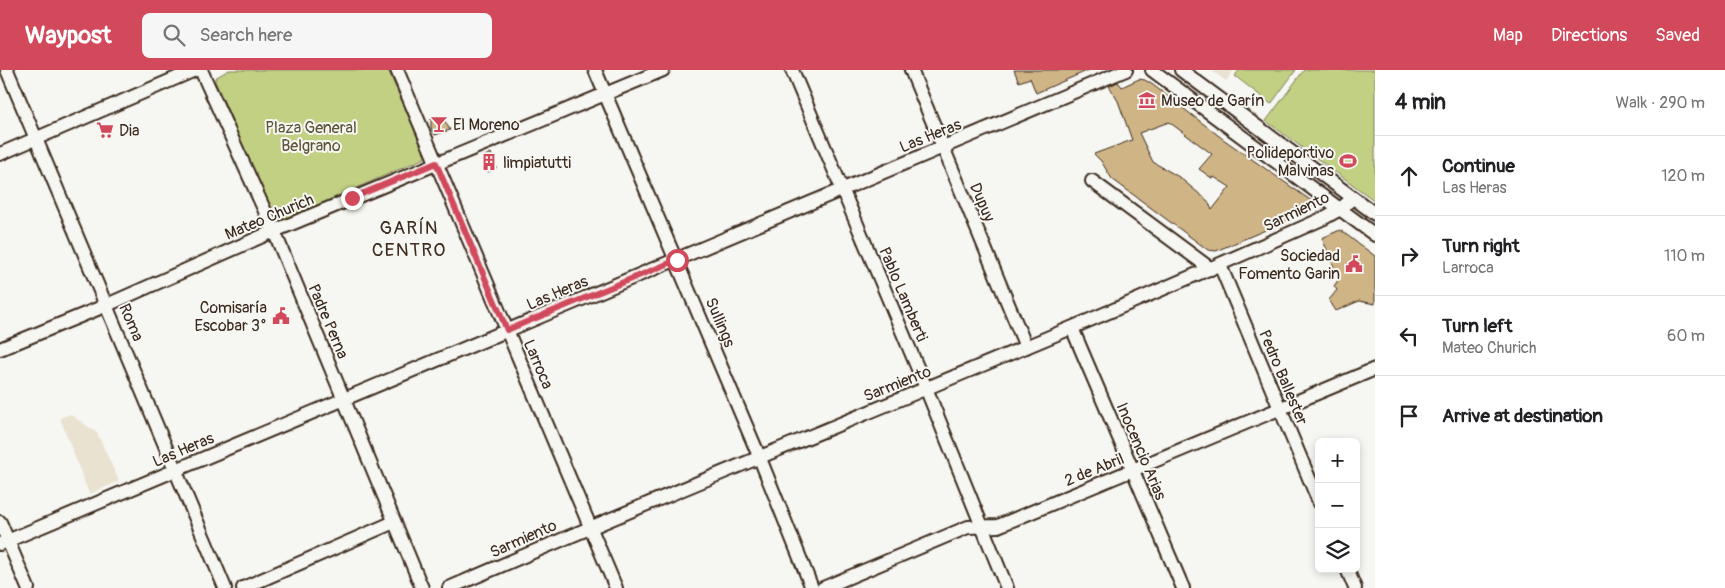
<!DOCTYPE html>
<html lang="en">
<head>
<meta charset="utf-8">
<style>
	:root { --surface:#fff; --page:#f6f6f6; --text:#202124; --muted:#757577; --line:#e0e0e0; --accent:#d1495b }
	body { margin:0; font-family:Pangolin,sans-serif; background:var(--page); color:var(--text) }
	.controls { position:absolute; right:15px; bottom:15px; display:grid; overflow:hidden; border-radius:8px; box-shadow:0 2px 8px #0003 }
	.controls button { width:45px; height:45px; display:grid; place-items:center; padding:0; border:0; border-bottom:1px solid var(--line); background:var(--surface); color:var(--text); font:25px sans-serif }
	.stop { position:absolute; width:15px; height:15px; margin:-11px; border:4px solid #d1495b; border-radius:50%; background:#fff }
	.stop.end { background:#d1495b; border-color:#fff; box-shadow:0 1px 5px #0008 }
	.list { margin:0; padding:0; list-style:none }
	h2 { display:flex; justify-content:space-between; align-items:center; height:65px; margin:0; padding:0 20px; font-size:21px }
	h2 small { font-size:16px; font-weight:400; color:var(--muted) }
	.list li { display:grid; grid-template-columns:32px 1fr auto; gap:15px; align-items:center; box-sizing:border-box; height:80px; padding:0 20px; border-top:1px solid var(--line) }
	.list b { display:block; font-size:19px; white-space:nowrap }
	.list p { margin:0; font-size:16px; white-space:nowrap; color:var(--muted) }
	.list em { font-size:16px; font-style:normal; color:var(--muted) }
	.icon { flex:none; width:28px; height:28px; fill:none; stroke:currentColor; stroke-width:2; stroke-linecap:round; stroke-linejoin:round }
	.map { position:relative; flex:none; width:1375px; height:518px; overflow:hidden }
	header { display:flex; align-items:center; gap:30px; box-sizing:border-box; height:70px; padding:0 25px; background:var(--accent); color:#fff }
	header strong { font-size:24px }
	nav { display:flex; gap:28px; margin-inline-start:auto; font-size:18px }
	.search { width:350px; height:45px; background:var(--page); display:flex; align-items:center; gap:12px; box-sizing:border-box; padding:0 18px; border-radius:8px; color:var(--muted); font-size:19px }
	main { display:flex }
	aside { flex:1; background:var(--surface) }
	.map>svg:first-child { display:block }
	.built { fill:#eae2d1 }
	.green { fill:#c2d084; stroke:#7e7d51 }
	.building { fill:#cfb485; stroke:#3b2a1e; fill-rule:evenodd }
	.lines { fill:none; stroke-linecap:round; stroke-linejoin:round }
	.minor-casing { stroke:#3b2a1e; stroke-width:16 }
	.minor { stroke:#f6f6f2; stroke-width:12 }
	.route { stroke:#d1495b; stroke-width:6 }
	.labels { text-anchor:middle; stroke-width:4; stroke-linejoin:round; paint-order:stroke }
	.poi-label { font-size:16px; fill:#3b2a1e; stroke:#f6f6f2; text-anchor:start }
	.park-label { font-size:16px; fill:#5d5438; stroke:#f6f6f2 }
	.street-label { font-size:16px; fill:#3b2a1e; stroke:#f6f6f2 }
	.quarter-label { font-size:19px; letter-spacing:1px; fill:#3b2a1e; stroke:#f6f6f2 }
</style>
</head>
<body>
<header>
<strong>Waypost</strong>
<div class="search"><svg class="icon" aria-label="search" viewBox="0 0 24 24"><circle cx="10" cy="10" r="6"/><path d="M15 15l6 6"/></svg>Search here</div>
<nav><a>Map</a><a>Directions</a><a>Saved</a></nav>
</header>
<main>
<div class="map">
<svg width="1375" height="518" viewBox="0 0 1375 518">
	<rect width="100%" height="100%" fill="#f6f6f2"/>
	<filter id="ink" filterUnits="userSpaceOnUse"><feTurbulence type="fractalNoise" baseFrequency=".02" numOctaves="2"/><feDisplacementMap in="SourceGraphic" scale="10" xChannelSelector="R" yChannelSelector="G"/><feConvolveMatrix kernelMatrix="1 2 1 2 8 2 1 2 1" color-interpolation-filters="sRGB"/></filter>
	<g filter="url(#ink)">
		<g class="built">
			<polygon points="1211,0 1234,0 1226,11"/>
			<polygon points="70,344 97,363 119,411 89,424 60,348"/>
		</g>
		<g class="green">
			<polygon points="229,0 388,0 425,84 425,88 283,150 279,151 275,148 215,11 215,8"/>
			<polygon points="1239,0 1296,0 1271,34 1235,6"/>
			<polygon points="1304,0 1375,0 1375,131 1266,51"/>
		</g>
		<g class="building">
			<polygon points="1014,0 1089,0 1036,23 1030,8 1019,12"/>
			<path d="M 1139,9 L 1145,10 L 1153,15 L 1223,69 L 1313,132 L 1311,139 L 1275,156 L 1216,181 L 1208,180 L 1112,109 L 1101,91 L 1094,84 L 1132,70 L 1118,31 L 1109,16 L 1118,12 L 1122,17 ZM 1169,52 L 1212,84 L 1199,99 L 1213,109 L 1214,107 L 1230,117 L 1212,140 L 1208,131 L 1179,107 L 1153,92 L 1139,63 Z"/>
			<polygon points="442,46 450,60 435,65 431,58 431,49"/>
			<polygon points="491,83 496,98 488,102 483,87"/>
			<polygon points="1340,160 1375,186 1375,234 1359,231 1336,241 1329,230 1337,220 1334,216 1339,209 1322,168"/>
		</g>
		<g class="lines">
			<g class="minor-casing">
				<g id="minor">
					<polyline points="7,0 225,518"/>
					<polyline points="201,0 274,161 422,518"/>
					<polyline points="397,0 616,518"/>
					<polyline points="595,0 759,386 812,518"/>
					<polyline points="792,0 926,318 1007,518"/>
					<polyline points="911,0 1026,277"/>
					<polyline points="1152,0 1375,165"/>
					<polyline points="1181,0 1375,144"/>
					<polyline points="0,84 195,0"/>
					<polyline points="1092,111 1211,199"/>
					<polyline points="1220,195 1319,432"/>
					<polyline points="1072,258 1183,518"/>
					<polyline points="0,279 107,235 274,161 663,0"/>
					<polyline points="0,452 28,518"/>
					<polyline points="0,474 1126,0"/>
					<polyline points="1347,499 1355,518"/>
					<polyline points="243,518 394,452"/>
					<path d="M 449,518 C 739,392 1036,278 1324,148 L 1340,139 L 1353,128"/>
					<polyline points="823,518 968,457 998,456 1375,299"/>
				</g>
			</g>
			<use href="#minor" class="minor"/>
		</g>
	</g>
	<g class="lines" filter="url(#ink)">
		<polyline class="route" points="352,128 436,93 507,260 677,190"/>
	</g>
	<defs>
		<g id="museum-bare" transform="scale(1.35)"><path d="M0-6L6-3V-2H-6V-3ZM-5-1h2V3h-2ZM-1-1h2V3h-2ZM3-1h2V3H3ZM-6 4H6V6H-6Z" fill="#d1495b" stroke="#f6f6f2" stroke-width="2.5" paint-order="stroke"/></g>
		<g id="bar-bare" transform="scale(1.35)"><path d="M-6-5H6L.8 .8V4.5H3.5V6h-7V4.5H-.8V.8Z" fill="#d1495b" stroke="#f6f6f2" stroke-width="2.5" paint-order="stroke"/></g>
		<g id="supermarket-bare" transform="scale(1.35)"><path d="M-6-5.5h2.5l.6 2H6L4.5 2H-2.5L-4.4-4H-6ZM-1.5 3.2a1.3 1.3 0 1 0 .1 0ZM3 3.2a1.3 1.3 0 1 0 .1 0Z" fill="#d1495b" stroke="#f6f6f2" stroke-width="2.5" paint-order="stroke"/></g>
		<g id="stadium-bare" transform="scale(1.35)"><path d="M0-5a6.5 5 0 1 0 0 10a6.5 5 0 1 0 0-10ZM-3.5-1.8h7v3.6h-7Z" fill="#d1495b" stroke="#f6f6f2" stroke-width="2.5" paint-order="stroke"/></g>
		<g id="building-bare" transform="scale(1.35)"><path d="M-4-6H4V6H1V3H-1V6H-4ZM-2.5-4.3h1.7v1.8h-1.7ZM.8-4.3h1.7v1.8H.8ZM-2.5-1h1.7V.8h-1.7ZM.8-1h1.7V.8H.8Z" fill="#d1495b" stroke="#f6f6f2" stroke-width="2.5" paint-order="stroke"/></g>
		<g id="civic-bare" transform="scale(1.35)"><path d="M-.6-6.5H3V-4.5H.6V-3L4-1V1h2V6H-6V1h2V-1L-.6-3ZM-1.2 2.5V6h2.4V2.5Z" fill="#d1495b" stroke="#f6f6f2" stroke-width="2.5" paint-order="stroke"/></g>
	</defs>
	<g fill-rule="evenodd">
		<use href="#museum-bare" x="1147" y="30"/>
		<use href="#bar-bare" x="439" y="54"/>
		<use href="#supermarket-bare" x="105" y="60"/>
		<use href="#stadium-bare" x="1348" y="91"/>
		<use href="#building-bare" x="489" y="92"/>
		<use href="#civic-bare" x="1354" y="194"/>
		<use href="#civic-bare" x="281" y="246"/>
	</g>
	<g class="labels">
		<g class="poi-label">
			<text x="1161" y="36">Museo de Garín</text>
			<text x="453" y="60">El Moreno</text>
			<text x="119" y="66">Dia</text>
			<text x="1334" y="88" text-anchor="end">Polideportivo<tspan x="1334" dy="18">Malvinas</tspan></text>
			<text x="503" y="98">limpiatutti</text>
			<text x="1340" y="191" text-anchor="end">Sociedad<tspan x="1340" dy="18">Fomento Garin</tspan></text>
			<text x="267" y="243" text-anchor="end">Comisaría<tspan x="267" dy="18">Escobar 3°</tspan></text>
		</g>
		<g class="park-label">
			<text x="311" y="63">Plaza General<tspan x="311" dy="18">Belgrano</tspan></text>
		</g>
		<g class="street-label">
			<text transform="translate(930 65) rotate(-22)" y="6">Las Heras</text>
			<text transform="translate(983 132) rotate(67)" y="6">Dupuy</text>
			<text transform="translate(1296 141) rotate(-26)" y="6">Sarmiento</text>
			<text transform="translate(269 146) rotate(-23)" y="6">Mateo Churich</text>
			<text transform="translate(557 222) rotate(-23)" y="6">Las Heras</text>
			<text transform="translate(904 224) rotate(67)" y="6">Pablo Lamberti</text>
			<text transform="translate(329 251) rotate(67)" y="6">Padre Perna</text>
			<text transform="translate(132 252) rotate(67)" y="6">Roma</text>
			<text transform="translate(721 252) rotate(67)" y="6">Sullings</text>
			<text transform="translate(539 294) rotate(67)" y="6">Larroca</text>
			<text transform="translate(1284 307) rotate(67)" y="6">Pedro Ballester</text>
			<text transform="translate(897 313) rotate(-22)" y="6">Sarmiento</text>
			<text transform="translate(183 379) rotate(-23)" y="6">Las Heras</text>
			<text transform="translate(1142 381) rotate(67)" y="6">Inocencio Arias</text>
			<text transform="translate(1094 399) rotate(-22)" y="6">2 de Abril</text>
			<text transform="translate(523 468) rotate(-24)" y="6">Sarmiento</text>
		</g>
		<g class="quarter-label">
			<text x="409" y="164">GARÍN<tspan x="409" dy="22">CENTRO</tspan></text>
		</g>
	</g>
</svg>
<div class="controls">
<button>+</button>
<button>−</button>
<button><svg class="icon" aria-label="layers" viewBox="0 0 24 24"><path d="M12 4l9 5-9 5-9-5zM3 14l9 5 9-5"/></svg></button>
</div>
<div class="stop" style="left:677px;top:190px"></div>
<div class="stop end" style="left:352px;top:128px"></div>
</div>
<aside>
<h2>4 min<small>Walk · 290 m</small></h2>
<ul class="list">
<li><svg class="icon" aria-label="ahead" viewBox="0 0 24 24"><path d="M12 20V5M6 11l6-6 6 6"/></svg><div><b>Continue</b><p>Las Heras</p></div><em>120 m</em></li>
<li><svg class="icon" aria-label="right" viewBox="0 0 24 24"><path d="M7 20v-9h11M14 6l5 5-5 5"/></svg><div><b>Turn right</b><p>Larroca</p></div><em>110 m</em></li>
<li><svg class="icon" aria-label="left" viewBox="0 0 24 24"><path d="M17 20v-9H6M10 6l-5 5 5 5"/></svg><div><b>Turn left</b><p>Mateo Churich</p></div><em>60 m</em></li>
<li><svg class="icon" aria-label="arrive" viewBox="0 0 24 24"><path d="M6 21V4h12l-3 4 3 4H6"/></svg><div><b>Arrive at destination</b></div></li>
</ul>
</aside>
</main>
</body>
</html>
